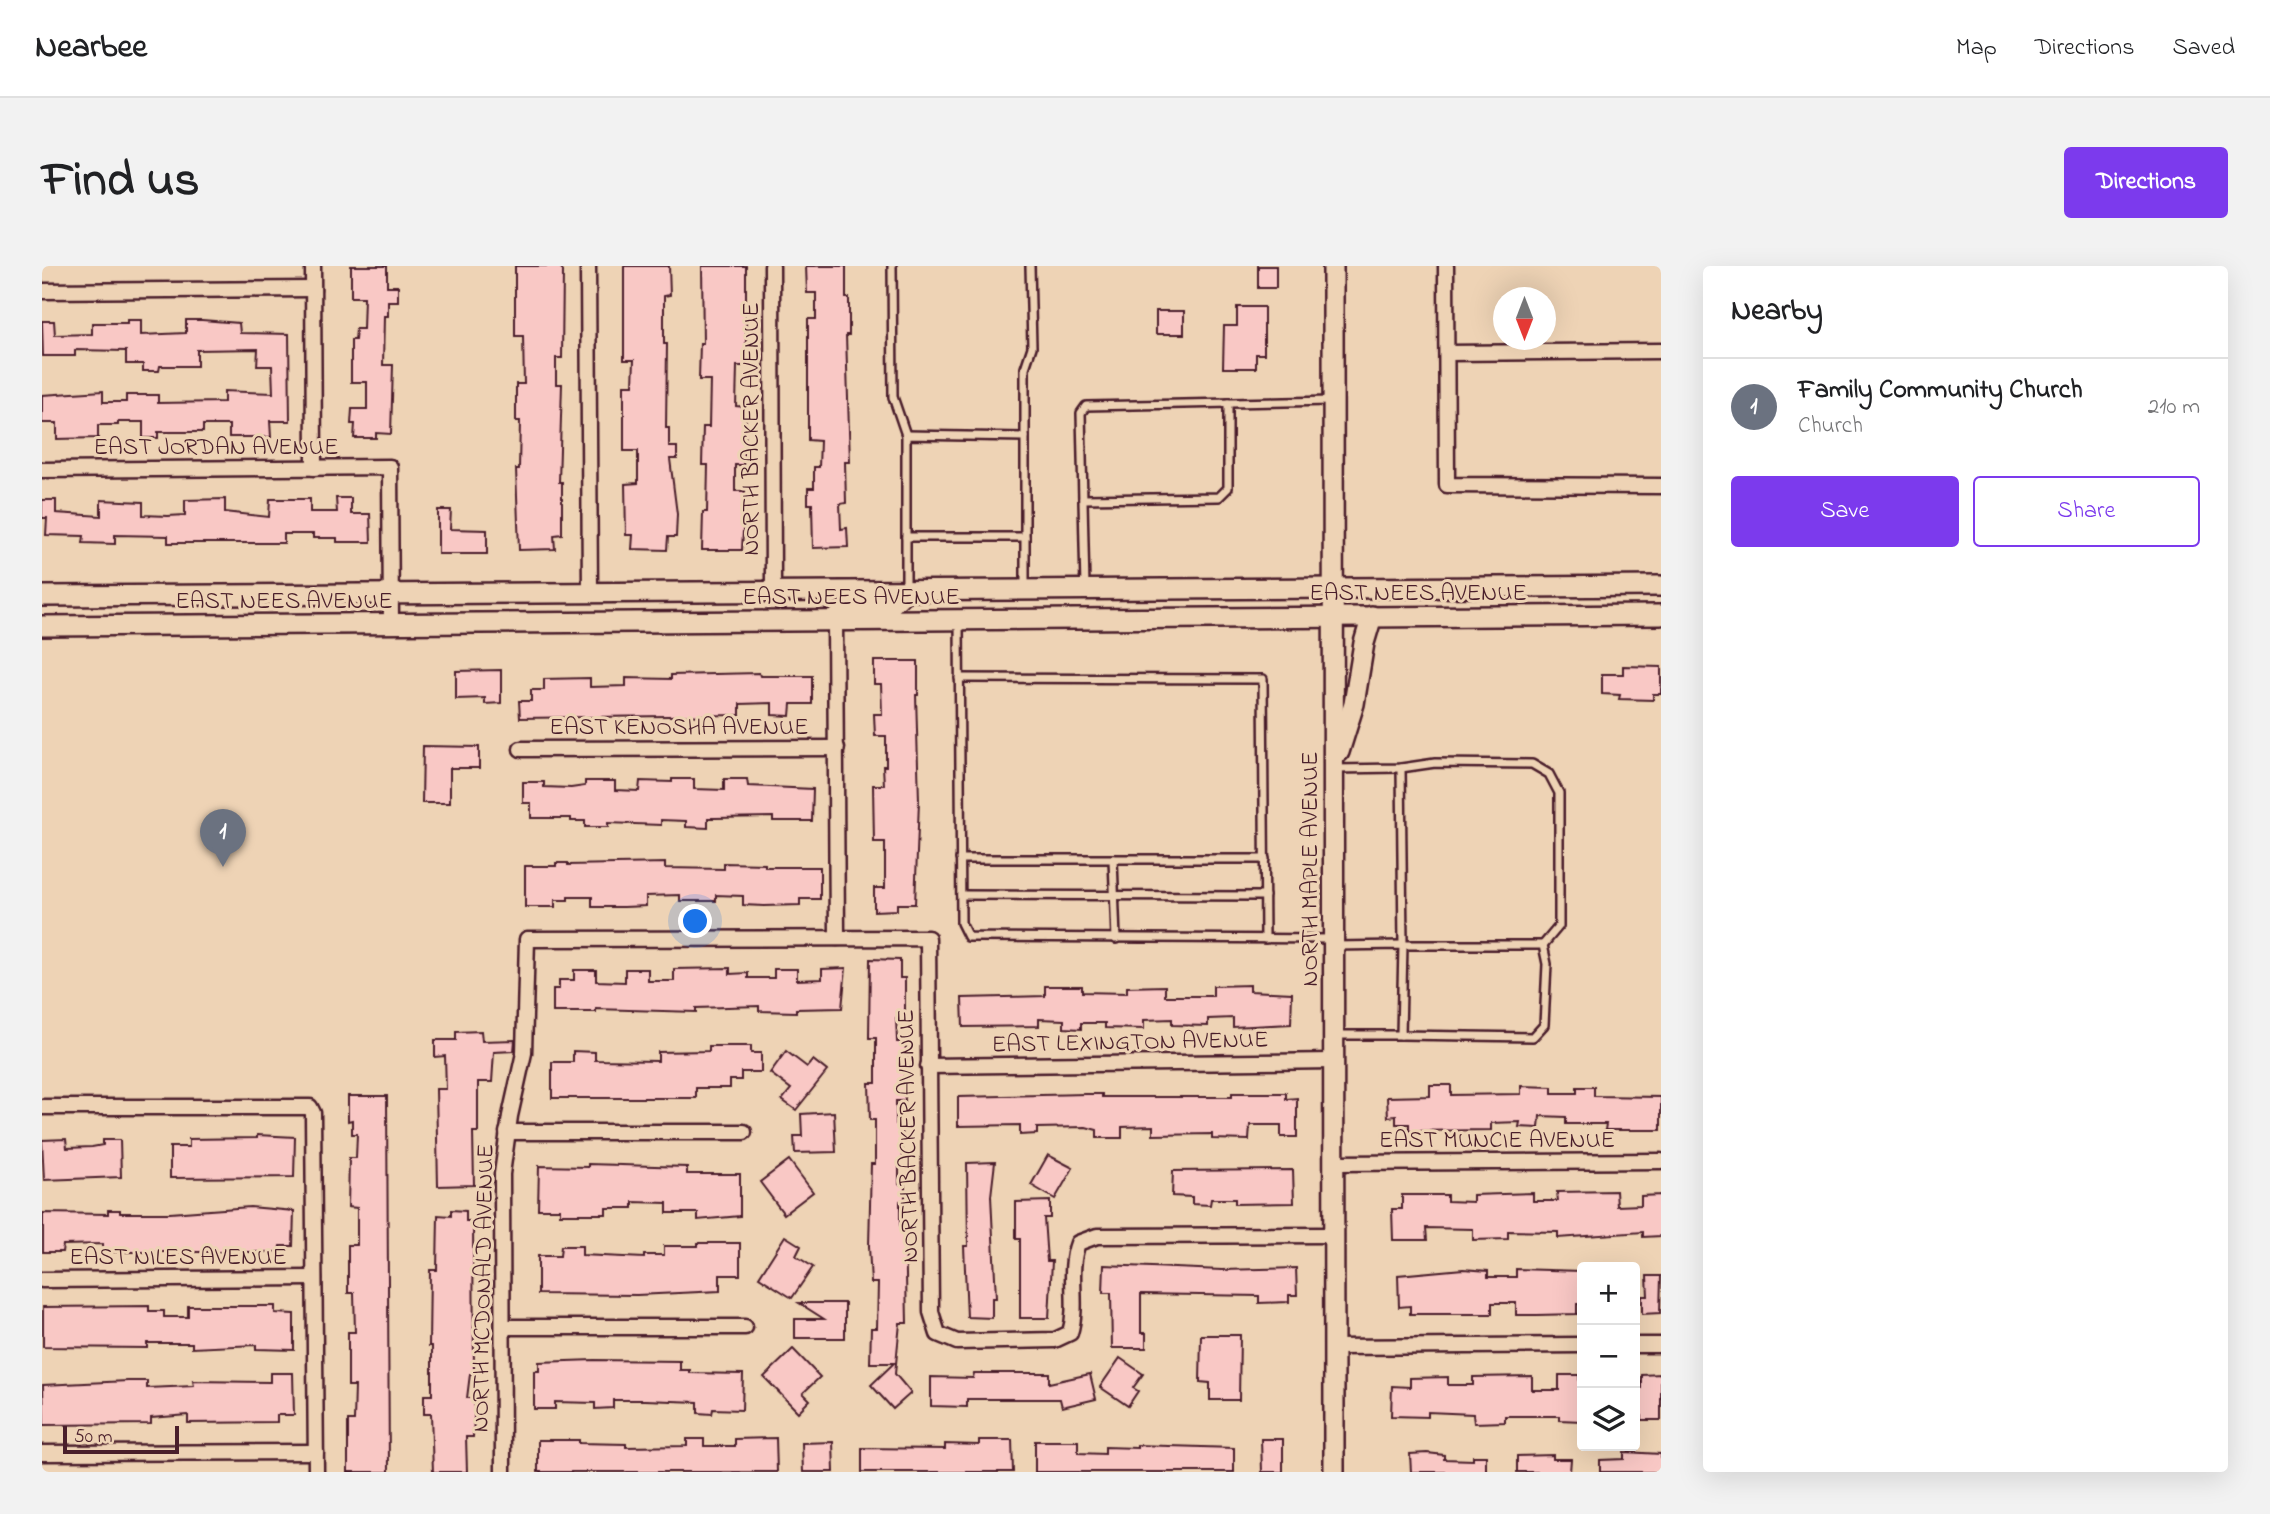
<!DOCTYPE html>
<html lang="en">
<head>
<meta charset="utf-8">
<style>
	:root { --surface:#fff; --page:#f2f2f2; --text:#202124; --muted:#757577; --line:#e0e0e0; --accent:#7c3aed }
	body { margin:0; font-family:"Indie Flower",sans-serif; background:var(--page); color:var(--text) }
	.controls { position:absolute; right:21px; bottom:21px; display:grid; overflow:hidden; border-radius:7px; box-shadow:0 7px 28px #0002 }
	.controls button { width:63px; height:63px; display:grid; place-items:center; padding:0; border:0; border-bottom:2px solid var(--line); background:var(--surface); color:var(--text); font:35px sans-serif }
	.compass { position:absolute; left:1451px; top:21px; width:63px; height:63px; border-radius:50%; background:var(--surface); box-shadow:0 7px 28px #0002; rotate:180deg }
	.scale { position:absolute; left:21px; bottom:18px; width:116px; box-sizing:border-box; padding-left:7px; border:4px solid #4a1f2b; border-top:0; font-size:19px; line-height:24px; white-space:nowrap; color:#4a1f2b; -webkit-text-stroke:5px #eed3b5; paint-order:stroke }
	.you { position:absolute; left:654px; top:656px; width:24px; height:24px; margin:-18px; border:5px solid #fff; border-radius:50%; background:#1a73e8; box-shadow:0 0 0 10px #1a73e833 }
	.badge { display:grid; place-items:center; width:46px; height:46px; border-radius:50%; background:var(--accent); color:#fff; font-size:23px; font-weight:700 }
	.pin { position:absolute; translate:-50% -58px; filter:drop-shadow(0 2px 4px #0008) }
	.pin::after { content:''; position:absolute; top:37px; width:24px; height:21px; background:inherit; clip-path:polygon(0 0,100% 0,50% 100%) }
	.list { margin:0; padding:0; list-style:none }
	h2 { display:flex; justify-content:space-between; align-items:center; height:91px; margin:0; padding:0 28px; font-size:30px }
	h2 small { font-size:23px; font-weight:400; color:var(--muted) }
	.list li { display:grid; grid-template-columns:46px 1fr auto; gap:21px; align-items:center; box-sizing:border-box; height:98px; padding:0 28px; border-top:2px solid var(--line) }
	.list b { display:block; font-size:26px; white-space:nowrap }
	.list p { margin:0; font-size:23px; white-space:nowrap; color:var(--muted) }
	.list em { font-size:23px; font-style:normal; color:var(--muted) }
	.actions { display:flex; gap:14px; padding:21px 28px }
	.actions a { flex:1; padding:16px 0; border:2px solid var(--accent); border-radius:7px; text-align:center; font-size:24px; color:var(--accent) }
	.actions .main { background:var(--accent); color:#fff }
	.icon { flex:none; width:38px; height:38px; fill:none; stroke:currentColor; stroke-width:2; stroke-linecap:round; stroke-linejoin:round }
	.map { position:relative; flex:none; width:1619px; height:1206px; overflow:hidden; border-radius:7px }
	header { display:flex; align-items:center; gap:42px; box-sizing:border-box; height:98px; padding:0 35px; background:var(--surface); border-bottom:2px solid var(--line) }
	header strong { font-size:33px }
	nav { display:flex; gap:38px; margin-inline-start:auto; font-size:24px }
	.intro { display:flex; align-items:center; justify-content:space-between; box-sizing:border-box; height:168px; padding:0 42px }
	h1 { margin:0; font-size:49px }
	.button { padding:18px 32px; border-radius:7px; background:var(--accent); color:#fff; font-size:24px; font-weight:700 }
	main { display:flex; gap:42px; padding:0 42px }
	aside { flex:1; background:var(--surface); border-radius:7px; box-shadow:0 7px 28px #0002 }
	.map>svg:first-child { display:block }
	.building { fill:#f9c8c5; stroke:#4a1f2b; stroke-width:2 }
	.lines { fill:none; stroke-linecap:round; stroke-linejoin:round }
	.lane-casing { stroke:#4a1f2b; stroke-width:12 }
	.street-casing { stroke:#4a1f2b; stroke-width:19 }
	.secondary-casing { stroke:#4a1f2b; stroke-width:24 }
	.lane { stroke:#eed3b5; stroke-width:7 }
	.street { stroke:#eed3b5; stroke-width:14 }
	.secondary { stroke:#eed3b5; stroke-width:19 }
	.labels { text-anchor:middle; stroke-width:6; stroke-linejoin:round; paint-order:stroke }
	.street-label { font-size:24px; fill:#4a1f2b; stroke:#eed3b5 }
</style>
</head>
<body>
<header>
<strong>Nearbee</strong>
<nav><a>Map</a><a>Directions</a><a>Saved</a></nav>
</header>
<div class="intro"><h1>Find us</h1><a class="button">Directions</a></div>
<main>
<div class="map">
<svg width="1619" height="1206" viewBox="0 0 1619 1206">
	<rect width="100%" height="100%" fill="#eed3b5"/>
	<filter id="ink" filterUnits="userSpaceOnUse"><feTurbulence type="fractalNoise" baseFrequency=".0143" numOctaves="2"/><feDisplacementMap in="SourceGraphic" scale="14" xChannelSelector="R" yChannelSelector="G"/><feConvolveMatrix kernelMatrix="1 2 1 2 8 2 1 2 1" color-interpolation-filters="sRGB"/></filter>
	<g filter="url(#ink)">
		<g class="building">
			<polygon points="309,0 345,0 345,20 356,20 356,35 346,35 346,50 342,50 341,99 351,99 349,168 334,167 334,172 312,172 313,158 309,158 310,143 325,143 325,116 309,116 309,74 313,74 314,63 321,63 322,31 309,31"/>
			<polygon points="473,0 518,0 521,5 520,92 514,92 514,118 520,118 517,216 520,216 520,268 512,269 513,283 477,284 474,203 477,203 478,155 474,155 474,118 482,118 481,70 473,70"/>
			<polygon points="582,0 627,0 628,29 622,30 622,78 625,78 624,162 627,162 627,181 635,181 635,193 628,193 635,248 634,271 626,271 625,284 590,283 591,269 584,269 583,218 596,217 596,185 582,185 582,119 591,119 592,94 582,94"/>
			<polygon points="660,0 704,0 704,100 695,100 694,140 704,141 703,178 701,199 693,199 693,225 703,225 700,284 660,284 661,246 665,246 666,199 660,199 661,161 667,161 668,114 657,114 658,77 661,77"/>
			<polygon points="764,0 804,0 804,32 807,32 807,69 804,69 808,196 803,196 804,237 798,238 799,263 805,262 806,281 771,282 770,238 766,238 766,222 772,222 772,201 777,201 778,175 766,174 766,53 774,53 774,27 765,27"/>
			<rect x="1216" y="0" width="18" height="22"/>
			<polygon points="1195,41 1222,41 1222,88 1214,88 1214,102 1181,102 1182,60 1195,60"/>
			<rect x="1114" y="45" width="28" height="23"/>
			<polygon points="85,54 99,54 99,69 144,67 144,54 160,54 197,57 198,67 247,68 248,155 228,155 229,171 187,171 187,159 161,159 161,166 116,166 116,172 101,172 101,156 76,156 76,159 56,159 56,172 15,173 15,157 0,157 0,129 61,125 61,136 84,136 84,129 116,129 116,137 182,136 182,125 231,127 230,100 215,100 216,83 155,84 155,100 118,100 117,105 101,105 101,98 84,98 84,85 33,84 33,90 1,90 0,55 12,55 13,69 50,68 50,57 85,57"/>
			<polygon points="294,232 309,232 309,248 328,248 329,276 295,276 295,272 271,272 271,268 242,268 242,277 126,277 126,270 73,269 73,278 41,277 42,270 4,269 5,252 0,252 0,234 14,234 14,247 59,250 59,234 101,236 101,249 126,250 143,249 143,234 183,233 183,246 227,251 228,233 268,233 268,246 295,246"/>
			<polygon points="396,244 409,244 408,263 445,264 445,288 396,288"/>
			<polygon points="832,395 876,395 876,429 874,429 877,535 873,638 855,638 855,644 832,645 832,622 843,622 843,576 832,576 831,519 842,519 841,500 844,500 844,470 833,470 832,448 840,448 839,418 832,418"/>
			<polygon points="1581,400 1619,401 1619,428 1611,428 1611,434 1577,433 1578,429 1560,428 1560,408 1581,408"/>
			<polygon points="459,404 459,437 443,438 443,432 414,433 414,405"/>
			<polygon points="717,407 718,410 770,410 770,438 749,438 748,450 730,449 730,437 698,438 698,449 478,452 477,435 489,435 489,424 502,424 502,413 548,412 548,421 584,420 584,412 629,413 629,409"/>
			<polygon points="381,480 437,481 437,502 408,502 408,537 380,537"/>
			<polygon points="630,513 652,513 652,523 682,524 682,513 705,513 706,520 771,523 770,555 731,555 731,551 673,552 666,552 666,562 644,561 644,555 619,554 619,559 566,557 566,561 543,561 543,555 529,555 529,552 489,552 489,537 481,537 481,516 502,516 502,521 529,522 543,520 543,515 573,515 573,524 597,525 598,515 630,516"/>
			<polygon points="514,597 526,597 526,599 623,597 623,602 682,603 682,597 723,598 723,601 778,601 778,633 758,633 758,639 722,640 701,639 701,630 674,629 674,635 638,635 638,629 604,630 604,640 582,641 550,641 550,631 526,631 526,634 513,634 513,641 483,641 483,600 514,600"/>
			<polygon points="828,693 858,694 858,712 863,712 863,752 854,752 855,776 863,776 867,810 862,810 863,835 854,835 854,858 860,858 861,894 857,894 857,918 863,918 863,934 858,935 858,960 863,960 865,1057 858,1057 853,1108 869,1127 851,1143 829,1119 852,1097 828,1097 829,1062 835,1062 836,1017 829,1017 827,980 829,898 833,898 833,854 828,854 827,817 834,817 834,772 827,772"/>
			<polygon points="688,702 688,708 706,707 706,712 732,712 732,703 755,703 755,714 780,713 780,703 804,702 800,742 754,743 754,746 717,745 717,740 654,742 654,746 554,743 554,746 511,746 511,723 517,723 517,714 532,714 532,704 554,704 554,715 583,716 583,703 606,703 606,715 632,715 632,703"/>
			<polygon points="1208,719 1208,725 1250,727 1249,758 1191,761 1191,752 1166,753 1166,760 1130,759 1130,753 1102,754 1102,763 1063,762 1063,757 1039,757 1039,763 1022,762 1022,754 997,753 997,760 921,761 920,732 1003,730 1003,720 1040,720 1040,726 1085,727 1085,721 1123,720 1123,730 1171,730 1171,720"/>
			<polygon points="439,765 440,775 473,774 472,785 452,786 450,816 436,816 436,866 431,866 432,919 396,920 394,823 404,823 403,790 393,791 393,774 414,774 414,766"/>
			<polygon points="667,780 709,780 709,787 719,787 719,806 699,806 699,814 688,814 688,822 654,822 654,832 510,832 510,796 531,796 531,785 553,786 553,794 616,795 616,786 667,785"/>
			<polygon points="744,785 765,801 771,794 785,805 754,844 740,834 749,823 728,807"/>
			<polygon points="1388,819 1409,819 1409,829 1479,828 1479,820 1510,821 1510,827 1535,827 1535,821 1552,821 1552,830 1619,831 1619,864 1563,864 1564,858 1524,858 1524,851 1498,850 1497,862 1477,861 1478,856 1449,857 1449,864 1367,865 1367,858 1354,858 1354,850 1346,851 1345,831 1388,830"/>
			<polygon points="1190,827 1244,827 1244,833 1255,832 1255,871 1239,871 1239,859 1208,859 1207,874 1170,873 1170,868 1111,869 1111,860 1080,861 1080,872 1055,872 1055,864 1044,861 995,862 995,868 978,869 978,859 916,860 916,831 1044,828 1060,828 1060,831 1190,831"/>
			<polygon points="306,830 345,830 347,1206 306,1206 306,1155 312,1155 313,1120 306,1120 306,1066 313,1066 312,1027 306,1027 306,979 315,979 315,942 306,941 307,892 314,892 315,868 310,868 310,854 306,855"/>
			<polygon points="792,846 794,886 753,887 752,870 760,870 759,848"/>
			<polygon points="215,869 253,871 252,911 128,912 128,881 147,881 147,873 215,872"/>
			<polygon points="24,873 25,882 50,881 61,879 61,874 78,874 79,911 2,914 0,874"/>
			<polygon points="1006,889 1031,902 1013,933 989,919"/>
			<polygon points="747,894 771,926 742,948 718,916"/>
			<polygon points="953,896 949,930 954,1032 950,1032 950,1052 925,1051 922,980 926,980 925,897"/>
			<polygon points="546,898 645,901 645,908 698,908 698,950 656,954 656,947 625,947 625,937 591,936 591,942 564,942 564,948 518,948 518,943 496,943 497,900 546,901"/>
			<polygon points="1251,904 1252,937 1193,938 1193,933 1169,933 1168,939 1150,938 1150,931 1130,930 1131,905"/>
			<polygon points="1574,925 1575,940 1599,939 1599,930 1619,929 1619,970 1601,971 1601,966 1516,972 1516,966 1466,965 1466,973 1431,974 1431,963 1384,962 1385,974 1351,974 1350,943 1360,943 1360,929 1405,929 1405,935 1431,936 1431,929 1491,927 1491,935 1516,935 1515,926"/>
			<polygon points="1008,935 1008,952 1002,952 1005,995 1010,995 1007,1052 978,1052 978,973 974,973 974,936"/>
			<polygon points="208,941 252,945 251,980 238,980 237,986 61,986 61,978 21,979 20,986 1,986 1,947 66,948 66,944 78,944 78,947 128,947"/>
			<polygon points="409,944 424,945 424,955 431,955 432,1108 428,1108 425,1132 433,1132 431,1171 424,1171 425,1206 391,1206 389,1148 382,1148 382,1129 390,1129 390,1080 387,1080 388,1004 395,1004 396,949 409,950"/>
			<polygon points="743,970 759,980 754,990 771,1001 750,1032 717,1011"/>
			<polygon points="656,977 698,977 698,1009 678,1009 678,1025 595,1029 496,1028 496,990 518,990 519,980 540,980 540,989 602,992 602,989 622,989 622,980 656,980"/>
			<polygon points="1062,999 1180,1004 1254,1002 1255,1029 1247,1029 1247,1036 1217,1037 1217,1030 1099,1028 1099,1067 1104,1067 1104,1082 1070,1082 1069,1027 1061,1027"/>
			<polygon points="1421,1003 1446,1005 1446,1011 1474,1011 1474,1003 1540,1005 1540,1038 1535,1038 1535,1048 1495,1049 1474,1049 1474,1037 1450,1037 1450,1048 1368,1048 1368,1040 1357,1041 1356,1009"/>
			<polygon points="1605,1010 1619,1010 1618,1047 1600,1048 1600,1030 1606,1030"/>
			<polygon points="757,1037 803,1037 803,1072 753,1072 753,1053 782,1053"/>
			<polygon points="107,1040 107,1045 122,1045 122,1051 146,1051 146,1040 233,1040 233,1047 252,1048 252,1084 214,1083 214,1079 150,1082 150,1077 105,1077 105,1082 1,1081 1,1041"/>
			<polygon points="1159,1069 1198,1069 1197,1134 1168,1134 1168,1117 1158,1116"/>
			<polygon points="751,1083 778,1111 761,1127 768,1134 756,1146 722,1111"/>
			<polygon points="1078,1092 1101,1108 1091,1122 1096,1125 1086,1140 1058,1121"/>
			<polygon points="552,1094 638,1095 638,1104 648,1104 648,1107 701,1108 700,1144 671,1143 670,1148 656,1147 656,1136 603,1134 571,1134 571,1142 553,1143 553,1137 513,1136 513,1143 492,1143 492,1105 497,1105 497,1096"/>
			<polygon points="228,1107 251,1107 252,1149 235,1149 235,1156 146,1157 146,1149 109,1152 109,1158 2,1159 1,1119 86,1115 105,1115 105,1122 152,1120 151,1115 228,1116"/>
			<polygon points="932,1107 1007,1107 1007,1117 1048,1108 1054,1133 1020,1141 1018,1133 925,1133 925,1141 889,1140 889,1111 931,1112"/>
			<polygon points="1619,1108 1619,1154 1600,1154 1600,1150 1593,1150 1593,1122 1600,1122 1600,1109"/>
			<polygon points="1517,1109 1537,1109 1540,1155 1517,1154 1517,1150 1463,1150 1463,1156 1432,1157 1431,1148 1386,1146 1386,1151 1349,1150 1350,1120 1368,1121 1368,1112 1406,1111 1406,1119 1431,1119 1431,1111 1490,1110 1490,1124 1517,1124"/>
			<polygon points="734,1172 735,1206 496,1206 496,1174 537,1174 537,1177 584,1178 584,1181 645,1180 645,1173 662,1173 662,1180 693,1180 693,1173"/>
			<polygon points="1219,1173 1241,1173 1241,1206 1220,1206"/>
			<polygon points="937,1174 970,1174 971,1206 820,1206 820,1182 903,1183 903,1178 937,1179"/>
			<polygon points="993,1175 1036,1175 1036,1187 1063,1188 1063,1181 1095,1182 1095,1179 1192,1182 1192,1206 993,1206"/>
			<polygon points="791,1176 792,1206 761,1206 760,1177"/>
			<polygon points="1582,1186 1619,1188 1619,1206 1558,1206 1558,1194 1582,1193"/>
			<polygon points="1385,1187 1402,1189 1402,1193 1431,1194 1431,1190 1444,1190 1444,1206 1369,1206 1368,1188"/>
			<polygon points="1511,1189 1511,1193 1529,1193 1528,1206 1475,1206 1475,1190"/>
		</g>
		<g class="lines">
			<g class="lane-casing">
				<g id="lane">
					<polyline points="850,0 851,131 864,169"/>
					<polyline points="1041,233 1177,231 1186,222 1186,137"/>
					<polyline points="864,271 983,271"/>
					<polyline points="864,322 864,169 983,171"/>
					<polyline points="1043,322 1039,147 1044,140 1289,135"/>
					<polyline points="983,323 983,102 990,81 988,0"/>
					<polyline points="917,354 919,657 926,671 1291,673"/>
					<polyline points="917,412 1221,413 1223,673"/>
					<polyline points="1359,502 1361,679 1501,679 1505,698 1502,759 1491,771 1359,769"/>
					<polyline points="1292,503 1359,502 1393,497 1490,498 1507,508 1517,527 1517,660 1501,679"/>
					<polyline points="918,593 1223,593"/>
					<polyline points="1071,593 1074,673"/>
					<polyline points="919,629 1223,630"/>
					<polyline points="1292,680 1361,679 1359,769 1292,769"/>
				</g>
			</g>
			<g class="street-casing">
				<g id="street">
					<polyline points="271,0 272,202"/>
					<polyline points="546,0 548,327"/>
					<polyline points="730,0 731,327"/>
					<polyline points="1404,0 1405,219 1619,220"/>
					<polyline points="0,25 271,23"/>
					<polyline points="1405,87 1619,85"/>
					<polyline points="0,204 348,201 349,358"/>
					<polyline points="793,354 795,672"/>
					<polyline points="479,483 795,482"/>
					<polyline points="886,800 1291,795"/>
					<polyline points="0,841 268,841 271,847 274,1206"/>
					<polyline points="465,866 702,866"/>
					<polyline points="1292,897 1619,895"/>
					<polyline points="0,1014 272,1012"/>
					<polyline points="461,1061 703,1061"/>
					<polyline points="1593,1079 1619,1079"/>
					<polyline points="1292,1081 1540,1079"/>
					<polyline points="0,1187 274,1186"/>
					<path d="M 461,1206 L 460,908 L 468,850 L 482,787 L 485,673 L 886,672 L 889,1046 L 896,1068 L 915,1076 L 1013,1074 L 1028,1067 C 1037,1037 1025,1006 1036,977 L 1055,970 L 1292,969"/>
				</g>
			</g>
			<g class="secondary-casing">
				<g id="secondary">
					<polyline points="1291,0 1292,1206"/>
					<polyline points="0,330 1619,320"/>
					<polyline points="793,354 805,342 849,339 864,325"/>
					<polyline points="0,360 1619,349"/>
					<polyline points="1297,486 1312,438 1322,377 1330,350"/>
				</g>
			</g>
			<use href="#lane" class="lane"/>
			<use href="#street" class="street"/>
			<use href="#secondary" class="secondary"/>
		</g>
	</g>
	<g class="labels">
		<g class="street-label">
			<text transform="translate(708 163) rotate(-90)" y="8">NORTH BACKER AVENUE</text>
			<text x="174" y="188">EAST JORDAN AVENUE</text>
			<text x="1376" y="334">EAST NEES AVENUE</text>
			<text x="809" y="338">EAST NEES AVENUE</text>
			<text x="242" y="342">EAST NEES AVENUE</text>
			<text x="637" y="468">EAST KENOSHA AVENUE</text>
			<text transform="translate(1267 603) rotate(-90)" y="8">NORTH MAPLE AVENUE</text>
			<text transform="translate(1088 775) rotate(-1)" y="8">EAST LEXINGTON AVENUE</text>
			<text transform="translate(865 870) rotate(-91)" y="8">NORTH BACKER AVENUE</text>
			<text x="1455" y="881">EAST MUNCIE AVENUE</text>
			<text x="136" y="998">EAST NILES AVENUE</text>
			<text transform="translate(440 1022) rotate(-89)" y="8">NORTH MCDONALD AVENUE</text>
		</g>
	</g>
</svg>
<div class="controls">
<button>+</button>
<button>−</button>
<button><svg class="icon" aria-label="layers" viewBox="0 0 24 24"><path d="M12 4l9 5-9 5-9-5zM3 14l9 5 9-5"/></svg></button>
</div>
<svg class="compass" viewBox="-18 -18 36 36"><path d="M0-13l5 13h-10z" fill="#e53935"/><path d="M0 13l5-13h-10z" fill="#757577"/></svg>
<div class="scale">50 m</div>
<div class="you"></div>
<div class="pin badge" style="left:181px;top:601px;background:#6b7280">1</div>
</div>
<aside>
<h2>Nearby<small></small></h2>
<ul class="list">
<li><span class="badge" style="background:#6b7280">1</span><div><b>Family Community Church</b><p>Church</p></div><em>210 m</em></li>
</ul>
<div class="actions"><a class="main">Save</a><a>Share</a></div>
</aside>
</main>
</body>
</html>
